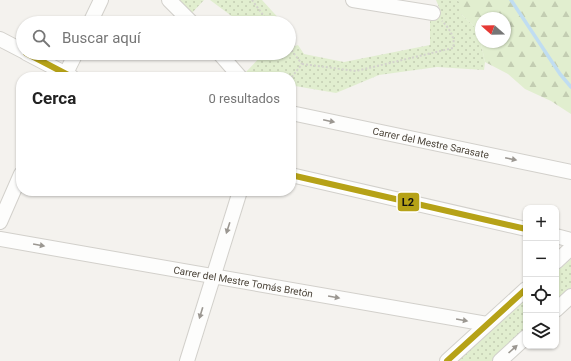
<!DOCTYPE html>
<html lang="es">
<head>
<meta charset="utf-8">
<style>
	:root { --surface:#fff; --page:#f2f2f2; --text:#222; --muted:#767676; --line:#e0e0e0 }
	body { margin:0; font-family:Roboto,sans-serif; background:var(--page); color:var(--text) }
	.controls { position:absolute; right:12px; bottom:12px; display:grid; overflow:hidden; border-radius:8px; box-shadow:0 1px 3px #0004 }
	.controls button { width:36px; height:36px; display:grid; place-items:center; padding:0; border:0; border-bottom:1px solid var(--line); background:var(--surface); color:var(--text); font:20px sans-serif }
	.compass { position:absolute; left:475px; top:12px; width:36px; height:36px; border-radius:50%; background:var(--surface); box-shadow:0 1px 3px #0004; rotate:290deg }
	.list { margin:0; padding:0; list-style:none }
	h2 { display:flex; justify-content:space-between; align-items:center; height:52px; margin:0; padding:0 16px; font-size:17px }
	h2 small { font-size:13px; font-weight:400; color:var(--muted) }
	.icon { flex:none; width:22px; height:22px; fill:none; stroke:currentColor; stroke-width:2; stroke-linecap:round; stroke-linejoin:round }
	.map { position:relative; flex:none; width:571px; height:361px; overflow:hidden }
	.search { position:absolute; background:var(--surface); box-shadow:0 1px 3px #0004; left:16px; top:16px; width:280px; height:44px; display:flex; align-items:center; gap:10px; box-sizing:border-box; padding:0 14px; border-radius:22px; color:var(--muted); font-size:15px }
	.panel { position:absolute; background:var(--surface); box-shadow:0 1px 3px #0004; left:16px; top:72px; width:280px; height:124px; border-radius:16px }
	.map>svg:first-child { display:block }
	.green { fill:url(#green-dots) }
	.forest { fill:url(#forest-firs); fill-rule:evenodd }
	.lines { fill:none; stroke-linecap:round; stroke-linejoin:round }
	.stream { stroke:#c0ddf1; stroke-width:3.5 }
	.minor-casing { stroke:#d2d0cb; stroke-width:16 }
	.path { stroke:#d3d2cc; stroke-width:2; stroke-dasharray:2 2; stroke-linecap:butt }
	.minor { stroke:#fdfdfc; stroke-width:14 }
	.bus-1-casing { stroke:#fff; stroke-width:9 }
	.bus-1 { stroke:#b6a217; stroke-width:6 }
	.oneway { fill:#9b9791 }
	.labels { text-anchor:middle; stroke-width:3; stroke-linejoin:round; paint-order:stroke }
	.street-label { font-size:10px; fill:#4b4439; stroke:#fff }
	.line-badge { stroke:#fff; stroke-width:1.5 }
	.pale-badge-label { font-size:11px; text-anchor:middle; font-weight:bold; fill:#111 }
</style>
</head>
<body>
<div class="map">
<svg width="571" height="361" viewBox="0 0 571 361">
	<defs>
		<pattern id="green-dots" width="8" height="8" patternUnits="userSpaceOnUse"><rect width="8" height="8" fill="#e1eecf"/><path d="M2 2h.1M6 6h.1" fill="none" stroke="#c3cdb2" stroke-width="1.8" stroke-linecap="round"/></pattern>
		<pattern id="forest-firs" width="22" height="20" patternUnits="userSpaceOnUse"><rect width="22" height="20" fill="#e1eecf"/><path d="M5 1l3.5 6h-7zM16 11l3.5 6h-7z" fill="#c3cdb2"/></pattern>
	</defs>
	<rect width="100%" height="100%" fill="#f4f2ee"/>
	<g class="green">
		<polygon points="178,0 204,0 191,14"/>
		<polygon points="210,0 262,0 283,23 241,23"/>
		<polygon points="436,0 457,0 461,3 461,14 478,30 485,62 484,70 437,67 379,75 336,93 295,86 291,97 291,77 251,77 246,72 264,53 289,53 289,40 295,46 298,45 304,54 344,62 430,45 430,22 433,13 441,12"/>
		<polygon points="571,259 571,291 556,304 556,272"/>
		<polygon points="526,299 526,332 493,361 458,361"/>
	</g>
	<path class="forest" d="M 457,0 L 571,0 L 571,114 L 551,101 L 525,89 L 508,74 L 485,62 L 478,30 L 461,14 L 461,4 ZM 481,18 L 505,18 L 505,42 L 481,42 Z"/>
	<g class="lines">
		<polyline class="stream" points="511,0 560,74 571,87"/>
		<g class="minor-casing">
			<g id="minor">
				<polyline points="169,0 192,23"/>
				<polyline points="353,0 433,13"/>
				<polyline points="90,23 101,0"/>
				<polyline points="0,39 23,51"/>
				<polyline points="26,53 72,77"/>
				<polyline points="219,53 240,77"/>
				<polyline points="64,77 76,53"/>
				<path id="s1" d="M 291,113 L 571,172"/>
				<polyline points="291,175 526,229"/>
				<polyline points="0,222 21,174"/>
				<polyline points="556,236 571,240"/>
				<path id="s2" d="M 0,239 L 487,324"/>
				<polyline points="556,262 571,248"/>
				<polyline points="556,310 571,296"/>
				<polyline points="187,361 240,191"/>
				<polyline points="447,361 526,289"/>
				<polyline points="500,361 526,337"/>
			</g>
		</g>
		<g class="path">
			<polyline points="252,0 269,23"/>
			<polyline points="289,47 302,64 291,78"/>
			<path d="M 302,64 L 356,71 L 453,48 C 456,38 449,28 442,21"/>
		</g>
		<use href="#minor" class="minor"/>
		<g class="bus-1-casing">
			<g id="bus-1">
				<polyline points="26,53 72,77"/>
				<polyline points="291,175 526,229"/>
				<polyline points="447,361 526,289"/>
			</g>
		</g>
		<use href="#bus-1" class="bus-1"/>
	</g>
	<defs><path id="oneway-solid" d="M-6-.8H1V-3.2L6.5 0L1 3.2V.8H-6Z"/></defs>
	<g class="oneway">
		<use href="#oneway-solid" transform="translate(329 121) rotate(12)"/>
		<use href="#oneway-solid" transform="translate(511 159) rotate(12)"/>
		<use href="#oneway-solid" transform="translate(228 228) rotate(108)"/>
		<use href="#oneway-solid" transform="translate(39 245) rotate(10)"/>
		<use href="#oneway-solid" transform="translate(334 297) rotate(10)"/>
		<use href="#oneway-solid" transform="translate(201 313) rotate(107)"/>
		<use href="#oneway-solid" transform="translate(462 320) rotate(10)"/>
		<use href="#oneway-solid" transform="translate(513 349) rotate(-42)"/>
	</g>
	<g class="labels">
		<g class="street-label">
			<text dy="4" stroke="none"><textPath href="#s1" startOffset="143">Carrer del Mestre Sarasate</textPath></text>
			<text dy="4" stroke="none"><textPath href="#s2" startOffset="247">Carrer del Mestre Tomás Bretón</textPath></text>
		</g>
	</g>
	<rect class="line-badge" x="397" y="192" width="23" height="20" rx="4" fill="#b6a217"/>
	<g class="pale-badge-label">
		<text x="408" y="206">L2</text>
	</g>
</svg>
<div class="controls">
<button>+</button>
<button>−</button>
<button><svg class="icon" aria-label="locate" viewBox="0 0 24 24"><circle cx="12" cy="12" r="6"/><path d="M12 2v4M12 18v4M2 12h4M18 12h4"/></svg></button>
<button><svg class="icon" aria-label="layers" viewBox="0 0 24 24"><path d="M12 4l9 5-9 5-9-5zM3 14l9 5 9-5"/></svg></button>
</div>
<svg class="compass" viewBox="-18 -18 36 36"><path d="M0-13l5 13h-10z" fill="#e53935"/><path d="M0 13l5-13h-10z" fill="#767676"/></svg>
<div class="search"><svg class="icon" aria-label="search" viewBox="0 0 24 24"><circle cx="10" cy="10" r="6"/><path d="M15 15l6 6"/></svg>Buscar aquí</div>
<section class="panel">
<h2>Cerca<small>0 resultados</small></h2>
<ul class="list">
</ul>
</section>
</div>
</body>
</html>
